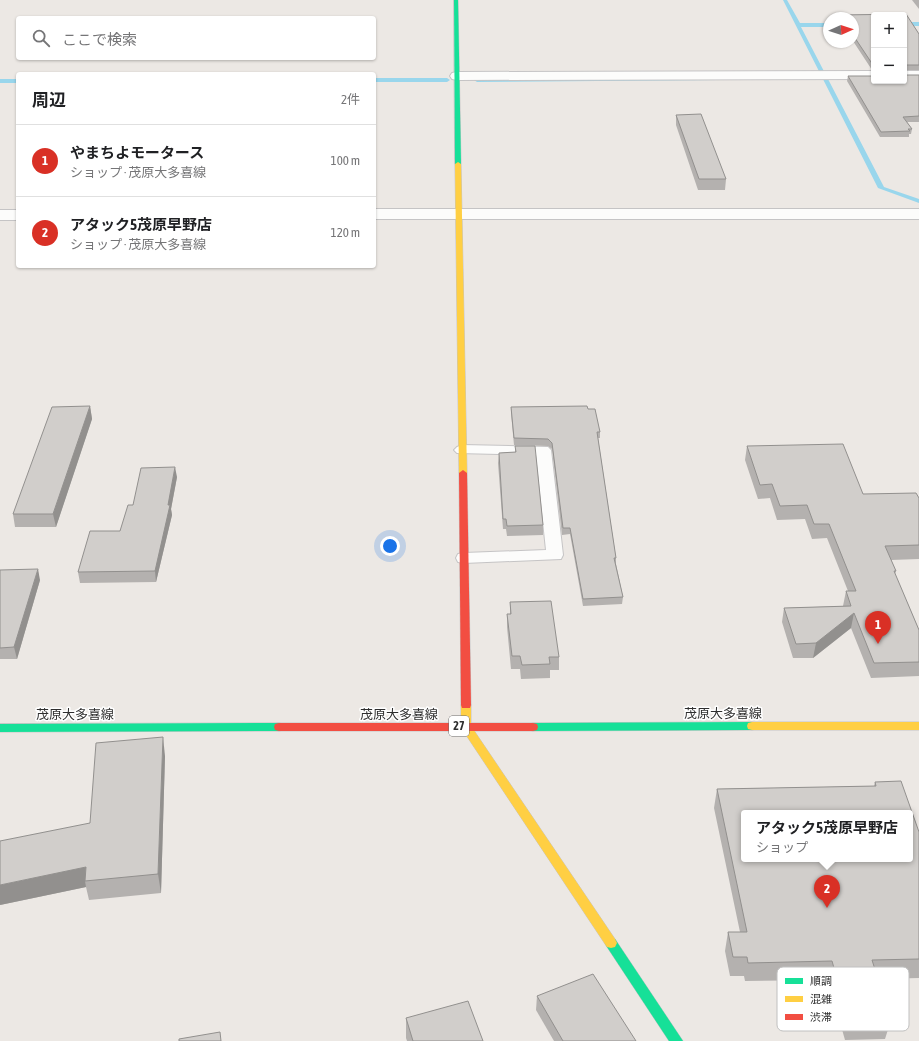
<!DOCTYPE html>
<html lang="ja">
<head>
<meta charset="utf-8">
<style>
	:root { --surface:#fff; --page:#f2f2f2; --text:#202124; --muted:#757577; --line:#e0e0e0; --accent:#d93025 }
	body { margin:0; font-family:"Asap Condensed","Noto Sans JP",sans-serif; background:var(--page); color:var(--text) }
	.controls { position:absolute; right:12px; top:12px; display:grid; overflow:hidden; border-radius:4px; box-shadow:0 1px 3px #0004 }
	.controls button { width:36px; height:36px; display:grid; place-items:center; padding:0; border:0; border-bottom:1px solid var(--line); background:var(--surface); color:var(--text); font:20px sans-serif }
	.compass { position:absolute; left:823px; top:12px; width:36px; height:36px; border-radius:50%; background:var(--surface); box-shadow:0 1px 3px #0004; rotate:87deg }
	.you { position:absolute; left:390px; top:546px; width:14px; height:14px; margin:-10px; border:3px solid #fff; border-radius:50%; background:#1a73e8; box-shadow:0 0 0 6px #1a73e833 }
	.badge { display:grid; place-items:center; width:26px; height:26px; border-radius:50%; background:var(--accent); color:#fff; font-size:13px; font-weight:700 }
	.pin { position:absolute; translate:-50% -33px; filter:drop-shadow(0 1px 2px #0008) }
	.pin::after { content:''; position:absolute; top:21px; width:14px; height:12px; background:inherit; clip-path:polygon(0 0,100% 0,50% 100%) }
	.popup { position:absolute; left:741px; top:810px; width:172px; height:52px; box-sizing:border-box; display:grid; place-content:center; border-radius:4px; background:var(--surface); filter:drop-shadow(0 1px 3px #0005); font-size:13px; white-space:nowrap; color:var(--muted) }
	.popup b { font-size:15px; color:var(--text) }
	.popup::after { content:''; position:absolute; left:50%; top:100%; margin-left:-8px; border:8px solid transparent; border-top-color:var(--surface) }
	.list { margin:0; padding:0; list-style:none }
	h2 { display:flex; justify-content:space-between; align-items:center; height:52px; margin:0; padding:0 16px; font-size:17px }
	h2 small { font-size:13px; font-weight:400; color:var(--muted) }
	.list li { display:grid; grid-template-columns:26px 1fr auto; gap:12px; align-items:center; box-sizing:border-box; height:72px; padding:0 16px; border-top:1px solid var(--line) }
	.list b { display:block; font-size:15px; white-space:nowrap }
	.list p { margin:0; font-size:13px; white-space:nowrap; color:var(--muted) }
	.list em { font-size:13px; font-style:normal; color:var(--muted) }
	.icon { flex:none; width:22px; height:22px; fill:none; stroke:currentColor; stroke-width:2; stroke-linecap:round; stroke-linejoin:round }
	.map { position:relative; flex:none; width:919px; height:1041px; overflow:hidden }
	.search { position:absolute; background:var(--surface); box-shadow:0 1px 3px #0004; left:16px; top:16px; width:360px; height:44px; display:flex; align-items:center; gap:10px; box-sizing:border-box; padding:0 14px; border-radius:4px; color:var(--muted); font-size:15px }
	.panel { position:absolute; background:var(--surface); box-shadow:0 1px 3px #0004; left:16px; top:72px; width:360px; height:196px; border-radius:4px }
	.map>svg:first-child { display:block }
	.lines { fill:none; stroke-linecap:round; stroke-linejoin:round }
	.stream { fill:#99d6ec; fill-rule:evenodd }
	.lane-casing { stroke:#c5c4c5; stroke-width:2 }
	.street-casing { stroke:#c5c4c5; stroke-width:2 }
	.fast-casing { stroke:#c5c4c5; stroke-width:1 }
	.slow-casing { stroke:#c5c4c5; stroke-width:1 }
	.jam-casing { stroke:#c5c4c5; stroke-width:1 }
	.lane { fill:#fcfcfb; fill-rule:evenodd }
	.street { fill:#fcfcfb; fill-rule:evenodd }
	.fast { fill:#16e098; fill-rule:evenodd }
	.slow { fill:#ffcf43; fill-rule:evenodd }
	.jam { fill:#f24e42; fill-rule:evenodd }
	.wall { fill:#b4b1af }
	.shaded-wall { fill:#92908e }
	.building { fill:#d1cecb; stroke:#92908e; fill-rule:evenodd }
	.labels { text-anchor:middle; stroke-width:3; stroke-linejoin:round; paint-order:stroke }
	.shield { fill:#fff; stroke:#6d6d6d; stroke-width:1 }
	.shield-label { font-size:12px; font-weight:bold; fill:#2e2e2e }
	.street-label { font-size:13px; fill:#2e2e2e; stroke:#fff }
	.key { fill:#fff; stroke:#c0c0c0; stroke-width:1 }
	.key-label { font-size:11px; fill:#2e2e2e }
</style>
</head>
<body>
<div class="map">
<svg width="919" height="1041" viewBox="0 0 919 1041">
	<rect width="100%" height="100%" fill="#ece8e4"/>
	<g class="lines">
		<g class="stream">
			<polygon points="783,0 787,0 800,23 829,23 829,27 801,27 884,187 919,199 919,203 878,188"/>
			<rect x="904" y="22" width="15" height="4"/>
			<polygon points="716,77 719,79 718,80 477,82 474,80 477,78"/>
			<polygon points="374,78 447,78 450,80 447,82 374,82"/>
			<rect x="0" y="79" width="18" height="4"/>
		</g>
		<g class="lane-casing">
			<polygon id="lane" points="462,445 548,447 551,450 563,555 561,559 464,563 458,562 456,558 458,554 464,553 546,550 536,455 457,453 454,450 457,447"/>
		</g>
		<g class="street-casing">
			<g id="street">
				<polygon points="874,71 874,79 457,80 452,79 450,76 452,73 457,72"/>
				<rect x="904" y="71" width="15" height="8"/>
				<rect x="374" y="209" width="545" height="10"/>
				<rect x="0" y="210" width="18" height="10"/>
			</g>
		</g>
		<g class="fast-casing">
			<g id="fast">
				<polygon points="454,0 458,0 461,164 458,166 455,164"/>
				<polygon points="752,722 756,723 757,726 756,729 752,730 533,731 529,730 528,727 529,724 533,723"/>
				<polygon points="279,723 283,724 284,727 283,730 279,731 0,732 0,724"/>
				<polygon points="611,938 615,939 683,1041 669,1041 607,947 605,943 607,939"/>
			</g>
		</g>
		<g class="slow-casing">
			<g id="slow">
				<polygon points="458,162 461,164 467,473 463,476 459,473 455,164"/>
				<polygon points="466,701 470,702 471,705 471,726 615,939 617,943 615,947 611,948 607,947 462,729 461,726 461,705 462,702"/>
				<polygon points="752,722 919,722 919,730 752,730 748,729 747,726 748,723"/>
			</g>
		</g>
		<g class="jam-casing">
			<g id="jam">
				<polygon points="463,470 467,473 471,705 470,708 462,708 461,705 459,473"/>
				<polygon points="279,723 533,723 537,724 538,727 537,730 533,731 279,731 275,730 274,727 275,724"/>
			</g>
		</g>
		<use href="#lane" class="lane"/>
		<use href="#street" class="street"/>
		<use href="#fast" class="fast"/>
		<use href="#slow" class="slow"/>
		<use href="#jam" class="jam"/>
	</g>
	<g class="wall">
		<polygon points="912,0 919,0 919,9"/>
		<polygon points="906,14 919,34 919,70 904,70 904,15 874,15 874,70 872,70 853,41 853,18 840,18 840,15"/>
		<polygon points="919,75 919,122 907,122 912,129 911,134 909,134 909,137 880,137 847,81 848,76 874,81"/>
		<polygon points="676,115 726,179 725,190 698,190 676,125"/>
		<polygon points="90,406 92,419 56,527 15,527 13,514"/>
		<polygon points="511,407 588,409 600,432 600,438 598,438 616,558 616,564 623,597 622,604 583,606 570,534 562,535 552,449 548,446 514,445 511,413"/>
		<polygon points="515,446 543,525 543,535 507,536 506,529 503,529 498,463 499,453 515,452"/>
		<polygon points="747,446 863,494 919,498 919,559 891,560 896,571 895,574 919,630 919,676 871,678 851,628 813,658 793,658 782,622 784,608 843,606 846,591 848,591 827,538 812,539 805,519 777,520 770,498 758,499 745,460"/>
		<polygon points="177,477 171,509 172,515 156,582 80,583 78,572 120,531 133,505"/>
		<polygon points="0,570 40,580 17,659 0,659"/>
		<polygon points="510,602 559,657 559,670 550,670 550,678 521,679 520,669 511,669 507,627 507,614 510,614"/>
		<polygon points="165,756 161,893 89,900 86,887 0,905 90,823"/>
		<polygon points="875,782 919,832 919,978 878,979 891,1020 885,1039 845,1040 828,980 745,981 744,976 730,976 725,951 728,932 740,932 714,808 717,789 874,786"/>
		<polygon points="537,996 636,1041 554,1041 536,1010"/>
		<polygon points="406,1018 483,1041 407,1041 406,1038"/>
	</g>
	<g class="shaded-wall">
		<polygon points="90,406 92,419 56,527 53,514"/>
		<polygon points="175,467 177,477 171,509 172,515 156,582 155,571"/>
		<polygon points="38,569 40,580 17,659 14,647"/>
		<polygon points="854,613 851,628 813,658 816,643"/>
		<polygon points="163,737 165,756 161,893 158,874"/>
		<polygon points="86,867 85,881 86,887 0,905 0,885"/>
	</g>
	<g class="building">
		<polygon points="906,14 919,34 919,65 904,65 904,15 874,15 874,65 873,65 853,35 853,18 842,18 840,15"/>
		<polygon points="904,75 919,75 919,116 903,117 912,129 908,129 910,131 881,132 848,76 874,76 874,81 904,81"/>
		<polygon points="701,114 726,179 699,179 676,115"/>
		<polygon points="90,406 53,514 13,514 52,407"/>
		<polygon points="587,406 588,409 595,409 600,432 597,432 616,558 614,558 623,597 583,599 570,528 563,528 552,443 548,439 514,438 511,407"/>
		<polygon points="843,444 863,494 916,493 919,498 919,545 885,546 896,571 894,571 919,630 919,662 874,663 854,613 816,643 796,644 784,608 851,606 846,591 856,591 829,524 814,524 807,505 780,506 772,484 760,485 747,446"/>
		<polygon points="515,446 535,446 543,525 507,526 506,519 503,519 499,453 516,452"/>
		<polygon points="175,467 168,505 170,505 155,571 78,572 90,531 120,531 128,505 133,505 141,468"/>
		<polygon points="38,569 14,647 0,648 0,570"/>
		<polygon points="551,601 559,657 549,657 550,664 522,665 520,656 512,656 507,614 511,614 510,602"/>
		<polygon points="163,737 158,874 85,881 86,867 0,885 0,841 90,823 96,743"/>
		<path d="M 901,781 L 919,832 L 919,959 L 872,960 L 891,1020 L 849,1021 L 832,961 L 748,963 L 747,957 L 733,957 L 728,932 L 747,932 L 717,789 L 876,786 L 875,782 ZM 744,813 L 910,813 L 910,859 L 744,859 Z"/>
		<polygon points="593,974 636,1041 563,1041 537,996"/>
		<polygon points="468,1001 483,1041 413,1041 406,1018"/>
		<polygon points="220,1032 221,1041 179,1041 179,1039"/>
	</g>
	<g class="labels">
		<rect class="shield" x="449" y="716" width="20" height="20" rx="3"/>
		<g class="shield-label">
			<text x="459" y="730">27</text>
		</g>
		<g class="street-label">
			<text x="723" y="718">茂原大多喜線</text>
			<text x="75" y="719">茂原大多喜線</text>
			<text x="399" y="719">茂原大多喜線</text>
		</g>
	</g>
	<rect x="777" y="967" width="132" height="64" rx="6" class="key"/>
	<rect x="785" y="978" width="18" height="6" fill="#16e098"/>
	<rect x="785" y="996" width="18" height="6" fill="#ffcf43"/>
	<rect x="785" y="1014" width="18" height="6" fill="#f24e42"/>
	<g class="key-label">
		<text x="810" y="985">順調</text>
		<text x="810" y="1003">混雑</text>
		<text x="810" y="1021">渋滞</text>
	</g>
</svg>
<div class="controls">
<button>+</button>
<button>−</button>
</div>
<svg class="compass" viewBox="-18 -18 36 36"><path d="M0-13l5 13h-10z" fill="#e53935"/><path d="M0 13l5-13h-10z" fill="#757577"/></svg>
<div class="you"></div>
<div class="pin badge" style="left:878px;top:644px">1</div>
<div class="pin badge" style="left:827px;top:908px">2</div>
<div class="popup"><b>アタック5茂原早野店</b>ショップ</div>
<div class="search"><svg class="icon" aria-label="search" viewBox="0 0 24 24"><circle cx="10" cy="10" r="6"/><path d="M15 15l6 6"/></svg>ここで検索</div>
<section class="panel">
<h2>周辺<small>2件</small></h2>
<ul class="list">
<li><span class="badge">1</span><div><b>やまちよモータース</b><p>ショップ · 茂原大多喜線</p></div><em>100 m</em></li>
<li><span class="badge">2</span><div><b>アタック5茂原早野店</b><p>ショップ · 茂原大多喜線</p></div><em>120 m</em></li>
</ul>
</section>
</div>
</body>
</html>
